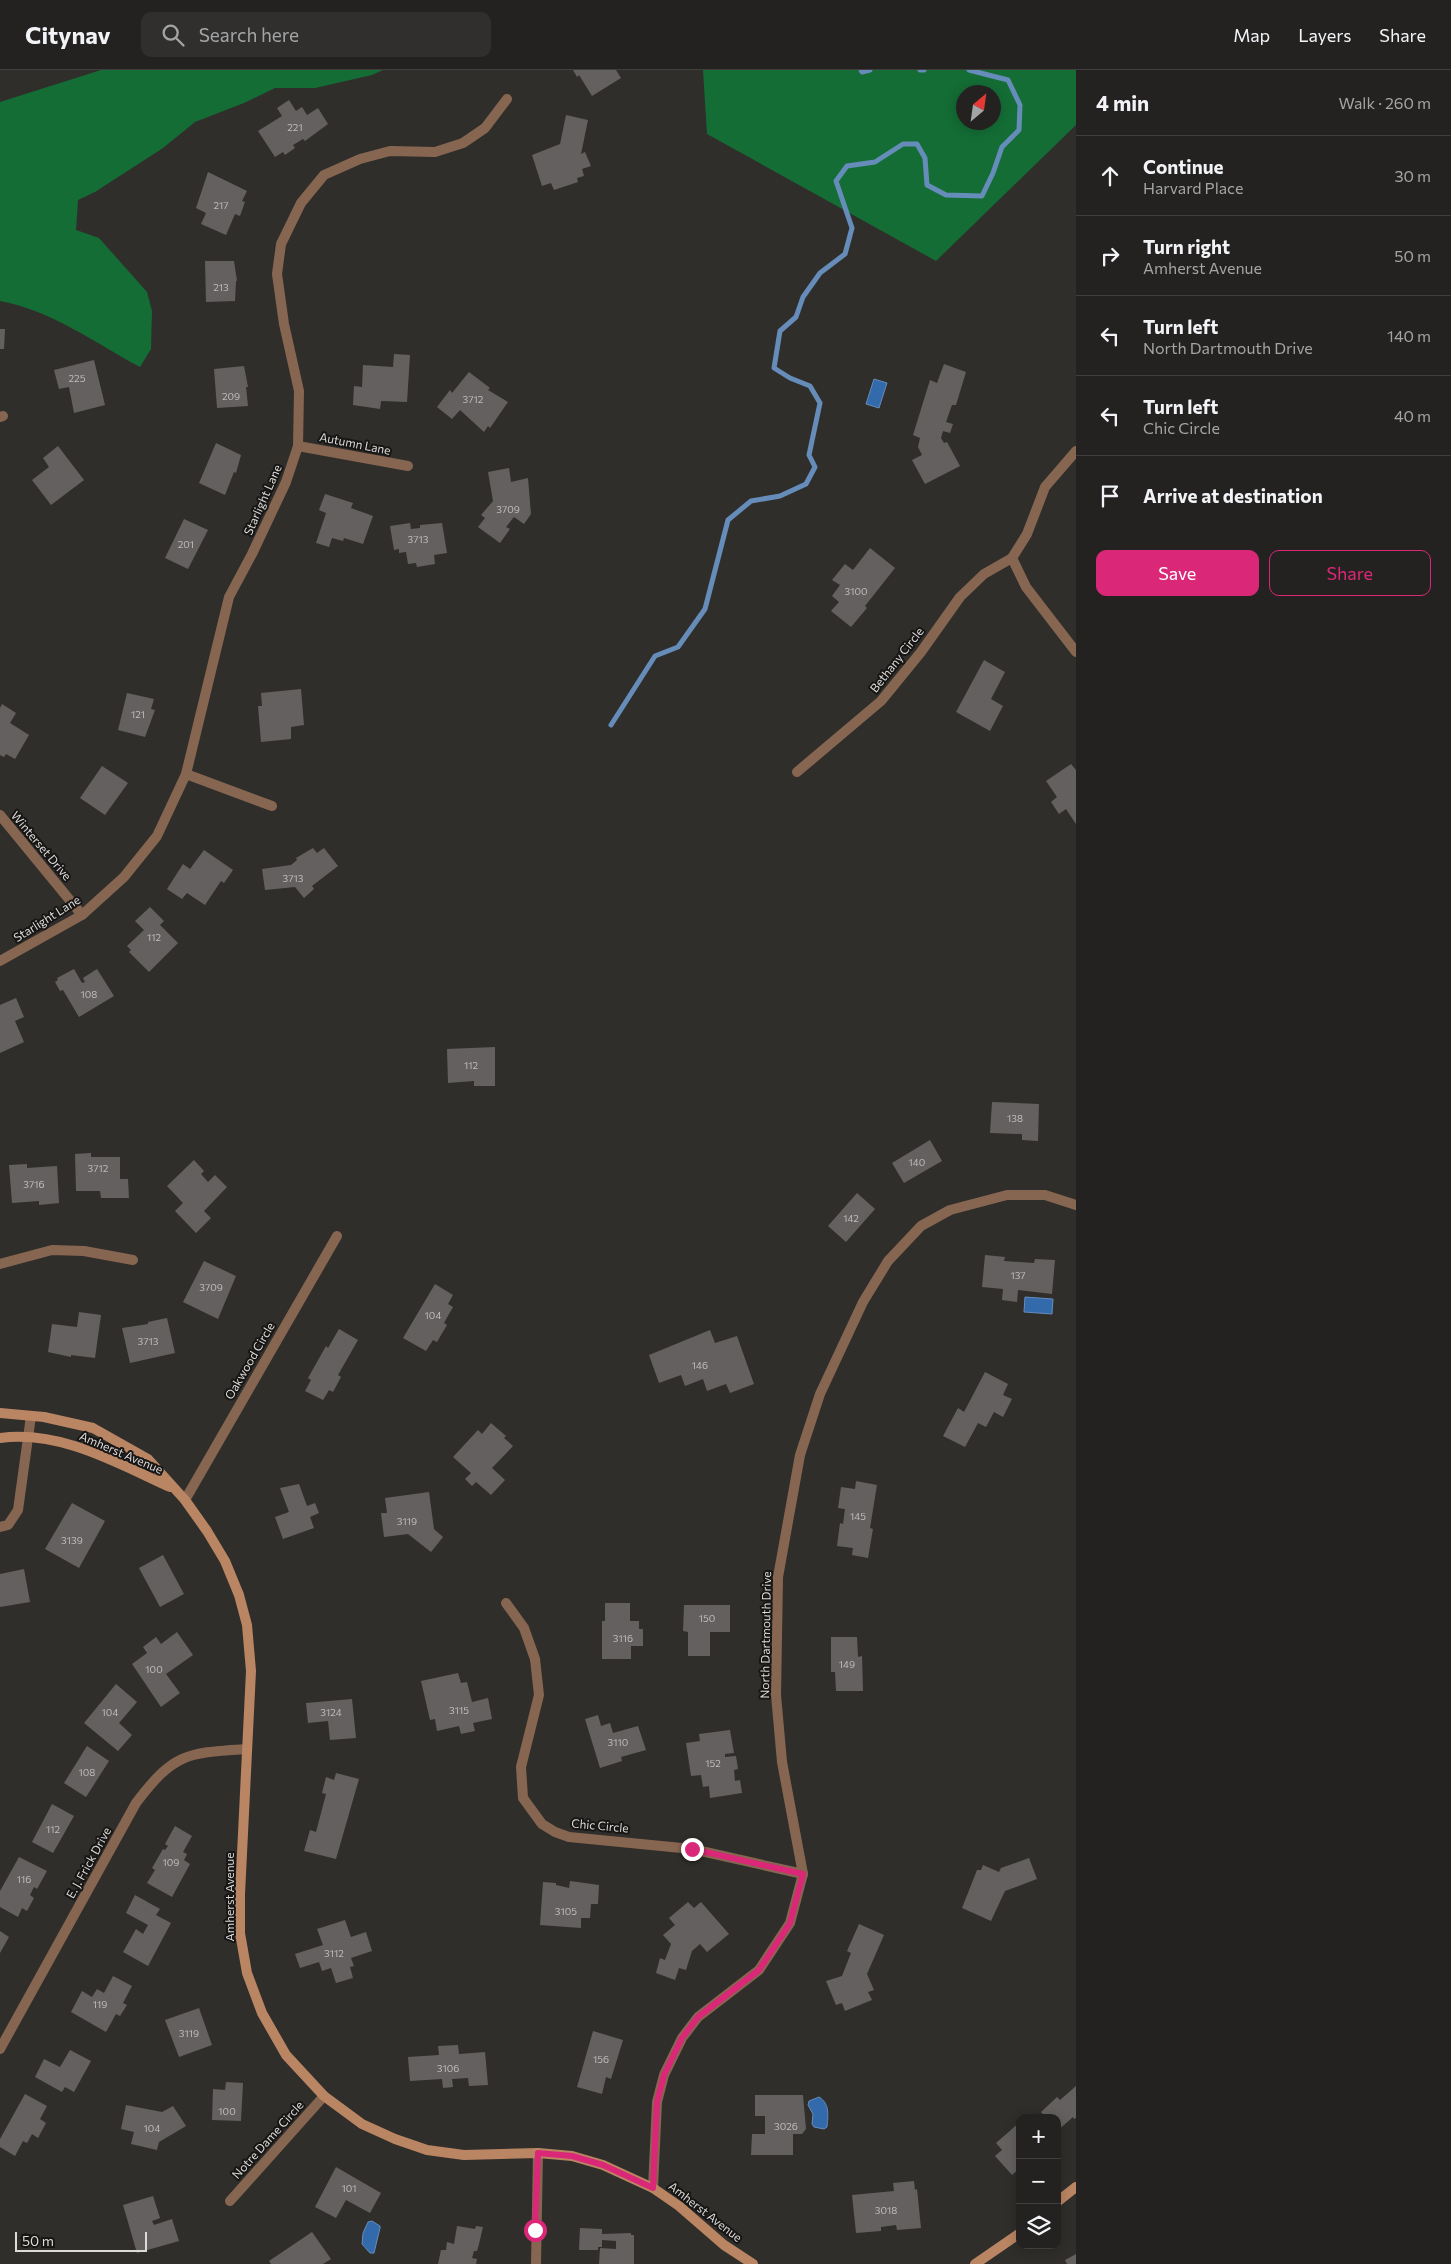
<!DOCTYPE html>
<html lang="en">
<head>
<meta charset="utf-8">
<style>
	:root { --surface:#242220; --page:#302f2d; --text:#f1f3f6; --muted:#a3a4a5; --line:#413f3e; --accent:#db2777 }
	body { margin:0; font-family:Commissioner,sans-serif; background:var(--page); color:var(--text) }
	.controls { position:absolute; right:15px; bottom:15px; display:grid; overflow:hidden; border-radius:10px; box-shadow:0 2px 12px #0003 }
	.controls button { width:45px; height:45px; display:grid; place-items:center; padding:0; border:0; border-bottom:1px solid var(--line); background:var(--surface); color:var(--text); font:25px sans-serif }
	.compass { position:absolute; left:956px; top:15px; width:45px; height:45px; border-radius:50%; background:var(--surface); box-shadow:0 2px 12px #0003; rotate:29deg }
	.scale { position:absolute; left:15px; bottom:12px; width:132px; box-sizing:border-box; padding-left:5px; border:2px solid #dcdbd9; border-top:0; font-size:14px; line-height:18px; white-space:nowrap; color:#dcdbd9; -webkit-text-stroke:4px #171615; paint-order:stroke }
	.stop { position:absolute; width:15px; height:15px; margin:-11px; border:4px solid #db2777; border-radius:50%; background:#fff }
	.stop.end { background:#db2777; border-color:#fff; box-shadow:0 1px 5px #0008 }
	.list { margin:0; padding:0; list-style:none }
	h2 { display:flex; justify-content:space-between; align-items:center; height:65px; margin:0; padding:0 20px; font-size:21px }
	h2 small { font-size:16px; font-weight:400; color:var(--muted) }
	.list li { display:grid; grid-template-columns:32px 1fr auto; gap:15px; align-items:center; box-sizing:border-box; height:80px; padding:0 20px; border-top:1px solid var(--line) }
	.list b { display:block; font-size:19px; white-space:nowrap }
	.list p { margin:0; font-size:16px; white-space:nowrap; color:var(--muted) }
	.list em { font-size:16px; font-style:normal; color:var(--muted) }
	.actions { display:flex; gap:10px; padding:15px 20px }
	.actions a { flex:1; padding:11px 0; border:1px solid var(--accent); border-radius:10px; text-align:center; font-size:18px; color:var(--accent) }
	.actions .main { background:var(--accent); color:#fff }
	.icon { flex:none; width:28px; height:28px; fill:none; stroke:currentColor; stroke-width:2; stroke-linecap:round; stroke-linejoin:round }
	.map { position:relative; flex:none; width:1076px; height:2194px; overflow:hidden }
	header { display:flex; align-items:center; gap:30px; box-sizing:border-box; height:70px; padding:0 25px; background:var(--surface); border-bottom:1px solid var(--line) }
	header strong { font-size:24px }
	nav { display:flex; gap:28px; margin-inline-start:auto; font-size:18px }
	.search { width:350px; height:45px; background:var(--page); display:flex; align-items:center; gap:12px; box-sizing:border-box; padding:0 18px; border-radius:10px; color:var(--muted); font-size:19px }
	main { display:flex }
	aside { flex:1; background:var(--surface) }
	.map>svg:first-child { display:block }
	.forest { fill:#146d35; fill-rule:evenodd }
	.water { fill:#336aac; stroke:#668cba }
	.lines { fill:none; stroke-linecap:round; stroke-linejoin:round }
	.stream { stroke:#668cba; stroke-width:5 }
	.building { fill:#646060 }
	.street { stroke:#876651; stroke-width:10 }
	.secondary { stroke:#ba8562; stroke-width:10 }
	.route { stroke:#db2777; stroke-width:6 }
	.labels { text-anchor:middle; stroke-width:4; stroke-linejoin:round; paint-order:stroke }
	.number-label { font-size:10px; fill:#bebcbb }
	.street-label { font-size:12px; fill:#dcdbd9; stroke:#171615 }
</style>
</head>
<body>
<header>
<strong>Citynav</strong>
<div class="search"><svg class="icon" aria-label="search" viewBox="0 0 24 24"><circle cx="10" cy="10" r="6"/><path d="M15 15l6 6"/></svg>Search here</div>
<nav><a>Map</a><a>Layers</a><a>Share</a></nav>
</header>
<main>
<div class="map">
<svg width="1076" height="2194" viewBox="0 0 1076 2194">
	<rect width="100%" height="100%" fill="#302e2b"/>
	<g class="forest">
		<path d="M 101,0 L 383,0 L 372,5 L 315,18 L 275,18 L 244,33 L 195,52 L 163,78 L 95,122 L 78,130 L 76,160 L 99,168 L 147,222 L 152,241 L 151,279 L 140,297 C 95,273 51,240 0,231 L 0,32 Z"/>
		<path d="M 703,0 L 1076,0 L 1076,55 L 936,191 L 707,64 ZM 964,22 L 994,22 L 994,52 L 964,52 Z"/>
	</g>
	<g class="water">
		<polygon points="874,309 887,313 879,338 866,334"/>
		<polygon points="1025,1227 1053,1229 1052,1244 1024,1242"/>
		<path d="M 819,2027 C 830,2034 828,2045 827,2057 L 824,2059 L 814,2057 L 812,2054 L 813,2044 L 808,2035 L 809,2031 Z"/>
		<polygon points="372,2151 380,2156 380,2158 374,2183 370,2183 362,2174 363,2163 368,2152"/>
	</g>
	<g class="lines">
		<g class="stream">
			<polyline points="861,0 862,2 870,0"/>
			<polyline points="920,0 924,0"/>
			<polyline points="611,655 655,586 678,577 705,539 728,450 751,431 780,426 806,414 815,397 809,385 820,333 810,316 790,308 774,298 780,261 796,247 803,227 820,203 845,184 852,158 836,111 847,96 875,92 903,74 917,74 925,88 927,115 946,125 982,126 993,103 1002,77 1019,60 1020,35 1008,10 969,0"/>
		</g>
	</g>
	<g class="building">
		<polygon points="573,0 616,0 621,8 592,26 579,5 577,7"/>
		<polygon points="289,30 296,41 302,37 307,45 318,38 328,54 305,71 303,69 293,75 295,78 285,85 283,82 275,87 258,61 282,46 277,38"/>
		<polygon points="566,45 588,50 581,84 585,82 591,96 582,99 584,106 577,108 578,112 554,120 551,113 542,116 532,85 560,74"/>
		<polygon points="208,102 247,121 242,131 245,132 240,146 235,144 226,165 201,154 206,143 196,138"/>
		<polygon points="205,191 234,191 237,211 236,211 235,231 206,232"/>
		<polygon points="0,259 5,259 4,279 0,279"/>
		<polygon points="394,284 410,285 407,332 381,331 380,339 353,335 354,316 362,317 363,295 393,297"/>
		<polygon points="94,290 105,335 74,343 69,317 59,319 54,300"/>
		<polygon points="944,294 966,302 956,335 952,335 946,352 953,354 950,363 943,361 941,368 944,373 947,372 960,396 925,414 912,390 922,385 918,377 920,368 913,365 930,310 937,313"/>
		<polygon points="244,296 248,317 246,317 248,336 217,338 214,299"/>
		<polygon points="469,302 490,318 488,320 508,332 490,358 488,356 484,362 460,340 452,349 437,337 450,320 452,323"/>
		<polygon points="216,373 241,385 236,403 234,402 225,425 199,413"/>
		<polygon points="58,376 84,410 51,435 32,410 49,397 43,388"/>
		<polygon points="509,398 511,412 528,408 531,444 524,454 514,447 506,457 510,459 500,473 478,457 485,448 481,445 493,431 488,402"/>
		<polygon points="325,424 353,433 351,438 373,446 363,474 344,468 343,471 332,468 329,477 316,473 326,443 319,440"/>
		<polygon points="184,449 208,460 188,499 165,488"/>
		<polygon points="410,453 411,459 420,458 420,455 442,453 447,483 434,485 435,494 417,497 416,493 408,494 406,482 399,483 399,479 394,480 390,456"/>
		<polygon points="870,478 895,498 865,536 867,538 851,557 831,541 839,532 832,526 840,515 832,510 845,494 853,500"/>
		<polygon points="984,590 1005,602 991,629 1003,636 990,661 956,642"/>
		<polygon points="301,619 304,655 291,657 291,669 261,672 258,636 262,636 261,623"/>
		<polygon points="127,623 154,629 151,639 155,640 145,667 118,660"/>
		<polygon points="2,634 16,643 10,653 29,665 15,689 6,684 4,687 0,685 0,638"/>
		<polygon points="1071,694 1076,700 1076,754 1066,739 1059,744 1051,732 1057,727 1046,711"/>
		<polygon points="102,696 128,713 105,745 80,728"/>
		<polygon points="313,778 317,783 324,778 338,796 312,816 314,819 304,828 295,817 265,820 262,799 291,795 297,790 296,788"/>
		<polygon points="204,780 233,800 224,813 221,811 205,835 187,823 182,829 167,819 183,794 190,799"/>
		<polygon points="150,837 164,851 160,855 178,873 149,902 129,882 131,880 127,876 144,860 135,851"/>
		<polygon points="74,899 82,913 85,912 83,908 97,899 114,926 79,947 63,920 60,921 55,912 58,910 57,908"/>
		<polygon points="16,928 24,947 15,951 24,972 0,983 0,935"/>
		<polygon points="495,977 495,1016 474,1016 474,1011 448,1013 447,979"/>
		<polygon points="992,1032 1039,1034 1038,1071 1022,1070 1022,1064 990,1063"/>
		<polygon points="930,1070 942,1091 904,1113 892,1093"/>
		<polygon points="91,1083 91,1087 120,1087 120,1109 128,1109 129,1128 101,1128 100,1121 76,1121 75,1084"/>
		<polygon points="194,1090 204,1101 201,1104 208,1112 215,1105 227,1117 204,1141 211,1148 196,1163 175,1141 183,1133 167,1116"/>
		<polygon points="27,1094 27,1098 57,1096 59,1133 39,1135 39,1131 12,1133 9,1095"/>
		<polygon points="857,1123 875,1139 846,1172 828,1156"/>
		<polygon points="985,1185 1005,1187 1004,1191 1034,1193 1035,1189 1055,1190 1052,1224 1018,1220 1017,1232 1002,1230 1003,1219 982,1217"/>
		<polygon points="204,1191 236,1206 218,1249 183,1232"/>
		<polygon points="435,1214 453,1225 448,1234 453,1237 444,1253 447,1255 437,1272 433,1270 426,1281 403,1268"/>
		<polygon points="79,1242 101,1245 95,1288 71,1285 71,1287 48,1282 52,1254 77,1257"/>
		<polygon points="167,1248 175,1283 130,1293 122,1258 148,1254 148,1252"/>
		<polygon points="339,1259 358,1270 338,1305 341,1307 333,1322 329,1320 323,1330 305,1321 311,1310 308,1308 326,1276 328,1278"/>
		<polygon points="710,1260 715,1273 737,1266 754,1314 730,1323 726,1314 707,1321 703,1309 685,1316 681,1305 659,1313 649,1285"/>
		<polygon points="985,1302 1008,1314 1003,1325 1012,1329 1003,1347 994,1342 986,1357 978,1353 965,1377 943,1366 958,1338 964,1342"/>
		<polygon points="491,1353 506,1366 504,1368 513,1376 492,1398 505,1410 491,1425 476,1412 472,1416 465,1409 471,1403 453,1387 478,1360 482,1364"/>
		<polygon points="856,1411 877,1415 870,1458 873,1459 868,1488 852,1485 853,1478 837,1476 840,1453 843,1454 845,1439 838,1438 841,1417 855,1419"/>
		<polygon points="299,1414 307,1436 315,1433 319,1443 310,1447 314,1458 283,1469 275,1447 289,1442 280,1418"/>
		<polygon points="429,1422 434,1459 443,1467 431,1482 408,1464 384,1467 381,1443 387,1443 385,1428"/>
		<polygon points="72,1433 105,1451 79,1498 45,1479"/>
		<polygon points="163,1485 184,1524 160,1537 139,1498"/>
		<polygon points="24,1499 30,1532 0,1537 0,1504"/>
		<polygon points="605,1533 630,1533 630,1551 639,1551 639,1559 643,1559 643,1576 631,1576 631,1589 602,1589 602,1551 605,1551"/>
		<polygon points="684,1535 730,1535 730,1562 710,1562 710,1586 688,1586 688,1562 683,1561"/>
		<polygon points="177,1562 193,1585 166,1604 180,1623 161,1637 132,1594 147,1583 143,1577 156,1567 161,1574"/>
		<polygon points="831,1567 857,1567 858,1587 862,1586 863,1621 836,1621 835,1602 831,1602"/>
		<polygon points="458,1603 461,1613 467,1612 472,1632 488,1628 492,1649 473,1653 475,1661 461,1664 459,1656 437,1661 435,1649 430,1650 421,1611"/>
		<polygon points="116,1614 137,1632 119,1653 132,1665 118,1681 84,1653"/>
		<polygon points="352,1629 356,1668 330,1670 328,1651 308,1653 306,1633"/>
		<polygon points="598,1645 601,1656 610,1653 613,1663 638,1656 646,1680 621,1687 622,1691 600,1698 585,1649"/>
		<polygon points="730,1660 734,1683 725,1684 725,1687 736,1686 738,1699 734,1700 735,1711 740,1710 742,1723 710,1728 709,1716 703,1717 701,1705 691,1706 686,1673 700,1671 699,1664"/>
		<polygon points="87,1676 109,1691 86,1727 64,1713"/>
		<polygon points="336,1703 359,1709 336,1789 304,1781 310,1760 316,1762 326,1724 322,1723 326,1707 334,1710"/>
		<polygon points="52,1734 74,1746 53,1783 32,1772"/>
		<polygon points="175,1756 192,1766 183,1782 187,1784 184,1790 190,1794 172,1827 147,1813 155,1800 152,1798 163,1779 165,1780 168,1776 165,1774"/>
		<polygon points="19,1787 47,1801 37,1819 34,1817 30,1825 34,1828 27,1841 22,1838 18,1847 0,1837 0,1821"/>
		<polygon points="1029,1788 1037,1809 1005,1821 991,1851 962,1838 977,1800 981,1800 983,1795 999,1802 1001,1798"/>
		<polygon points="570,1811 599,1815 598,1834 591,1834 590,1848 581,1848 581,1858 540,1855 543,1812 556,1813 556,1815 569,1818"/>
		<polygon points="135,1825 160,1839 156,1845 171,1853 148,1896 123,1882 136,1859 143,1864 148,1855 126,1843"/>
		<polygon points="688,1832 694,1838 701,1832 729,1864 707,1882 700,1874 692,1881 686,1900 679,1898 675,1910 656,1903 660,1888 665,1890 671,1874 663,1865 675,1855 669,1848"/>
		<polygon points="345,1850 351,1867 366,1862 372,1881 351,1888 354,1896 350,1897 353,1908 336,1913 331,1898 322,1901 319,1892 300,1898 295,1884 323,1875 317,1859"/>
		<polygon points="859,1854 884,1865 867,1904 874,1920 868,1922 872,1930 845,1941 842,1933 836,1935 826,1911 842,1906 851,1883 847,1881"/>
		<polygon points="0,1861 9,1867 0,1883"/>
		<polygon points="113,1906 132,1916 123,1933 127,1935 120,1946 116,1944 106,1962 71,1942 82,1921 92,1927 97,1919 104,1923"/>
		<polygon points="199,1938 212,1975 179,1987 165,1950"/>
		<polygon points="593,1961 623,1970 611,2009 606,2007 602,2024 577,2017"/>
		<polygon points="458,1975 459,1984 485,1982 488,2015 469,2016 468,2008 452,2009 453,2017 443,2018 442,2009 410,2011 408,1987 439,1985 438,1976"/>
		<polygon points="70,1980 91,1991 74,2022 65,2017 62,2022 35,2007 44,1989 60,1997"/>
		<polygon points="226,2012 243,2013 241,2051 212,2050 213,2019 225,2020"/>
		<polygon points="1076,2016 1076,2048 1074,2049 1073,2047 1057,2061 1057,2048 1046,2048 1041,2042 1057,2027 1060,2030"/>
		<polygon points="25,2024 47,2036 40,2049 46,2053 38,2068 32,2064 27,2073 23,2071 15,2086 0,2077 0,2069"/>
		<polygon points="755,2025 803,2025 806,2059 802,2064 793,2064 793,2085 751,2085 752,2064 765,2064 765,2046 755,2046"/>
		<polygon points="126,2035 162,2042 173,2036 186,2056 159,2072 157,2080 131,2074 134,2062 121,2059"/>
		<polygon points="1020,2052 1020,2098 1012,2105 995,2086 1002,2080 996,2073"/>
		<polygon points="336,2097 381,2123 370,2143 346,2130 336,2148 315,2137"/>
		<polygon points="914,2111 915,2120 917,2119 921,2158 897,2160 896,2155 881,2157 881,2161 856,2163 852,2125 894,2121 893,2113"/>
		<polygon points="153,2126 160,2148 152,2151 154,2155 172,2149 179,2171 137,2183 123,2135"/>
		<polygon points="457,2156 475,2159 476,2156 483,2157 479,2174 477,2181 474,2181 472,2188 477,2189 476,2194 438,2194 441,2180 446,2180 447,2172 454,2174"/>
		<polygon points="580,2158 602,2159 602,2164 631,2163 631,2165 634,2165 634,2194 599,2194 600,2178 616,2179 616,2171 602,2170 602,2177 598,2177 598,2180 579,2180"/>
		<polygon points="312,2162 331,2189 323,2194 271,2194 269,2191"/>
		<polygon points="1076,2184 1076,2194 1067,2194 1065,2190"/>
	</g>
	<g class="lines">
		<g class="street">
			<polyline points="0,347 3,346"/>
			<polyline points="298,376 408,396"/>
			<polyline points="1076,381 1045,417 1027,464 1012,488 1026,517 1076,582"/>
			<polyline points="797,702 881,631 921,582 960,527 984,504 1012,488"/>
			<polyline points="186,704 272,736"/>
			<polyline points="0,745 82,845"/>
			<polyline points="0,891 82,845 124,807 157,766 186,704 229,527 252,484 286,412 298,376 299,321 284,254 277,204 281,174 301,133 324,105 360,89 390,81 435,82 463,73 485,58 507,29"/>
			<polyline points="0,1194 52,1180 84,1181 133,1190"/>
			<polyline points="185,1430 337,1166"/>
			<polyline points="0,1457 8,1455 18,1440 31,1346"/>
			<polyline points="506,1533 524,1558 535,1589 539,1625 521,1697 523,1728 542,1754 555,1762 569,1767 692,1779 803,1804"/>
			<path d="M 0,1979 L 136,1733 C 174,1683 186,1683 246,1679"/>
			<polyline points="653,2118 657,2032 664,2005 682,1968 698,1947 759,1900 790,1853 803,1804 782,1692 776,1625 778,1507 800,1385 820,1324 863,1232 888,1191 921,1156 950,1140 1007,1125 1045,1125 1076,1135"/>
			<polyline points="230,2131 324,2026"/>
			<polyline points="536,2194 538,2083"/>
		</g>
		<g class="secondary">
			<polyline points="0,1343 44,1347 93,1358 148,1389 185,1430 207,1461 225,1491 239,1525 247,1555 251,1601 240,1824 240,1863 247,1903 262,1943 286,1985 324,2026 362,2054 395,2069 427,2080 464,2085 538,2083 572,2086 603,2095 653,2118 679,2136 724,2175 753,2194"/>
			<path d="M 0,1368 C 61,1360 117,1393 170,1417"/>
			<polyline points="1057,2132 1076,2117"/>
			<polyline points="975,2194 1020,2163"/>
		</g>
	</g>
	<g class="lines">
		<polyline class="route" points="535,2160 538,2083 572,2086 603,2095 653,2118 657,2032 664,2005 682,1968 698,1947 759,1900 790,1853 803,1804 692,1779"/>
	</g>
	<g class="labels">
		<g class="number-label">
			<text x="295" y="61">221</text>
			<text x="221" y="139">217</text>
			<text x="221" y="221">213</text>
			<text x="77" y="312">225</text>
			<text x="231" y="330">209</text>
			<text x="473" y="333">3712</text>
			<text x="508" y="443">3709</text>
			<text x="418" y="473">3713</text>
			<text x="186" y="478">201</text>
			<text x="856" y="525">3100</text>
			<text x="138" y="648">121</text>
			<text x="293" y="812">3713</text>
			<text x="154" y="871">112</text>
			<text x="89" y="928">108</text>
			<text x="471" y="999">112</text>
			<text x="1015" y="1052">138</text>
			<text x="917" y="1096">140</text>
			<text x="98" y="1102">3712</text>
			<text x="34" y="1118">3716</text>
			<text x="851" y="1152">142</text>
			<text x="1018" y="1209">137</text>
			<text x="211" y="1221">3709</text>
			<text x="433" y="1249">104</text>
			<text x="148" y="1275">3713</text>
			<text x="700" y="1299">146</text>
			<text x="858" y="1450">145</text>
			<text x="407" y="1455">3119</text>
			<text x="72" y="1474">3139</text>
			<text x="707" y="1552">150</text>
			<text x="623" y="1572">3116</text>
			<text x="847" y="1598">149</text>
			<text x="154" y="1603">100</text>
			<text x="459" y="1644">3115</text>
			<text x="110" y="1646">104</text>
			<text x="331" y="1646">3124</text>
			<text x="618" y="1676">3110</text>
			<text x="713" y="1697">152</text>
			<text x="87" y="1706">108</text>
			<text x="53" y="1763">112</text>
			<text x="171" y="1796">109</text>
			<text x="24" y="1813">116</text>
			<text x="566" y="1845">3105</text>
			<text x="334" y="1887">3112</text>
			<text x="100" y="1938">119</text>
			<text x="189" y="1967">3119</text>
			<text x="601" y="1993">156</text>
			<text x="448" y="2002">3106</text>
			<text x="227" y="2045">100</text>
			<text x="786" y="2060">3026</text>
			<text x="152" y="2062">104</text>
			<text x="349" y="2122">101</text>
			<text x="886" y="2144">3018</text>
		</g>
		<g class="street-label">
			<text transform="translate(355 374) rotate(11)" y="4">Autumn Lane</text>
			<text transform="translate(263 430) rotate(-66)" y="4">Starlight Lane</text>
			<text transform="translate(897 590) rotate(-52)" y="4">Bethany Circle</text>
			<text transform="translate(41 776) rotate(50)" y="4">Winterset Drive</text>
			<text transform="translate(47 849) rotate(-32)" y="4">Starlight Lane</text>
			<text transform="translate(250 1291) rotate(-60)" y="4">Oakwood Circle</text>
			<text transform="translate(121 1383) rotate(23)" y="4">Amherst Avenue</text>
			<text transform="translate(766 1565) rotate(-89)" y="4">North Dartmouth Drive</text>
			<text transform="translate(600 1756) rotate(5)" y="4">Chic Circle</text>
			<text transform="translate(89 1793) rotate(-61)" y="4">E. J. Frick Drive</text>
			<text transform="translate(230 1827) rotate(-90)" y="4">Amherst Avenue</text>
			<text transform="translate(268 2070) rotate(-48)" y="4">Notre Dame Circle</text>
			<text transform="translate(705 2142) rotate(38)" y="4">Amherst Avenue</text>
		</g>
	</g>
</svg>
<div class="controls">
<button>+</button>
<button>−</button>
<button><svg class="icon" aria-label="layers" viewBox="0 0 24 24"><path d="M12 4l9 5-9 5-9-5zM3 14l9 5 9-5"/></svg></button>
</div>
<svg class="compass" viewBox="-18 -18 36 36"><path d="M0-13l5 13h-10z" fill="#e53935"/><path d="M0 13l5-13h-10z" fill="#a3a4a5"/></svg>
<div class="scale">50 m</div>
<div class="stop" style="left:535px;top:2160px"></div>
<div class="stop end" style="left:692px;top:1779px"></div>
</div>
<aside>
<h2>4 min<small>Walk · 260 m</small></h2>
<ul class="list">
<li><svg class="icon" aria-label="ahead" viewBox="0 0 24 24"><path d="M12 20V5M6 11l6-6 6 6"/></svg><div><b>Continue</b><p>Harvard Place</p></div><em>30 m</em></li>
<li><svg class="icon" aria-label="right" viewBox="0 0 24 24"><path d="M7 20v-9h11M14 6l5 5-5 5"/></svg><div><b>Turn right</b><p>Amherst Avenue</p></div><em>50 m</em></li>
<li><svg class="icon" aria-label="left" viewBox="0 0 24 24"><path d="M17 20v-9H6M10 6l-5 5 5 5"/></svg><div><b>Turn left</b><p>North Dartmouth Drive</p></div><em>140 m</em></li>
<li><svg class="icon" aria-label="left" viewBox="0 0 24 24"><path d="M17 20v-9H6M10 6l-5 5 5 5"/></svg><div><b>Turn left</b><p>Chic Circle</p></div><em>40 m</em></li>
<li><svg class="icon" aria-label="arrive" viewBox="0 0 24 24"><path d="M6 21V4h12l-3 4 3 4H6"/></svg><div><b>Arrive at destination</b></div></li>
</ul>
<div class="actions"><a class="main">Save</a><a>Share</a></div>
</aside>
</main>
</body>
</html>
